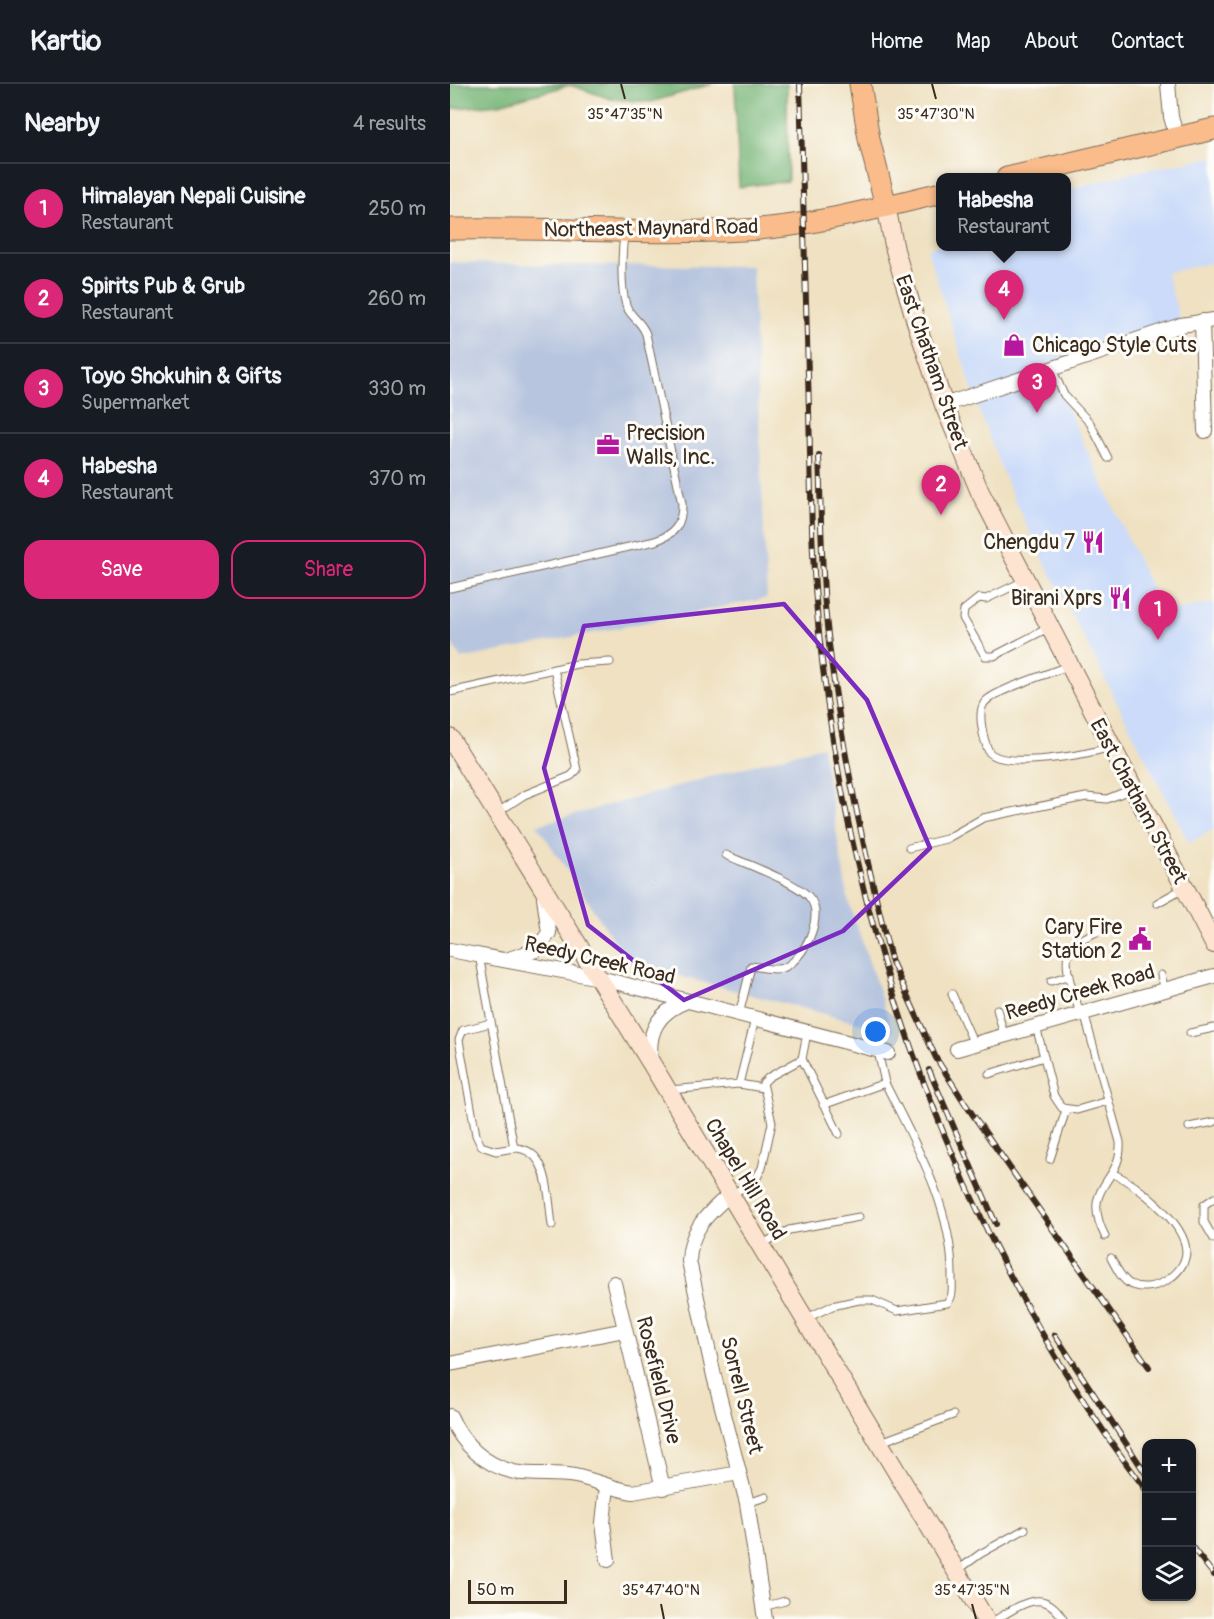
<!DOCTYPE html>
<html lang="en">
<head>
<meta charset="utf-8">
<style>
	:root { --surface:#171b24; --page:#20242c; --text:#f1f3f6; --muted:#9ea1a6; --line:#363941; --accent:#db2777 }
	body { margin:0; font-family:Pangolin,sans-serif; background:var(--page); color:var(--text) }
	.controls { position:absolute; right:18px; bottom:18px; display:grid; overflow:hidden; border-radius:12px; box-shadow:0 2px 4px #0004 }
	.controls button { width:54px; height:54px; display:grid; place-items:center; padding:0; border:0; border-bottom:2px solid var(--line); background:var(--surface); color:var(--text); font:30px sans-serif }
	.scale { position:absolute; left:18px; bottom:15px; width:99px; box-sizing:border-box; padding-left:6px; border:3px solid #3b2a1e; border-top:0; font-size:16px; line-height:21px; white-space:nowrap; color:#3b2a1e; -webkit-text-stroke:4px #fdfcf7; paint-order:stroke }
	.you { position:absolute; left:426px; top:948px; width:21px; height:21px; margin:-15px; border:4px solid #fff; border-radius:50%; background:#1a73e8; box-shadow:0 0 0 9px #1a73e833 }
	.badge { display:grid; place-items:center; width:39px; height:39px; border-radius:50%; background:var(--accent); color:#fff; font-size:20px; font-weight:700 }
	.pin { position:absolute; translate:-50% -50px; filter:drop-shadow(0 2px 3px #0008) }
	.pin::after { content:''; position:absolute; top:32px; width:21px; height:18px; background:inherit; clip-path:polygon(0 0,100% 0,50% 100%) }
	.popup { position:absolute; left:486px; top:89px; width:135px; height:78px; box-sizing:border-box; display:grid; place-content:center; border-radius:12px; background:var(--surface); filter:drop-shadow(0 2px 4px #0005); font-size:20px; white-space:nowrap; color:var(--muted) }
	.popup b { font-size:22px; color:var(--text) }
	.popup::after { content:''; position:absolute; left:50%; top:100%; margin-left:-12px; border:12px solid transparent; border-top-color:var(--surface) }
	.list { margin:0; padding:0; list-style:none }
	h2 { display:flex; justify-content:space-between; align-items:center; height:78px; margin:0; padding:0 24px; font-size:26px }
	h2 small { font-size:20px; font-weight:400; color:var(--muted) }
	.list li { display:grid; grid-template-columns:39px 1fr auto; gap:18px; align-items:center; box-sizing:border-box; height:90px; padding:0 24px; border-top:2px solid var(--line) }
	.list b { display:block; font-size:22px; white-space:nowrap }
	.list p { margin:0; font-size:20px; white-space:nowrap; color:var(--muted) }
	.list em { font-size:20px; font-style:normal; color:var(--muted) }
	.actions { display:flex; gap:12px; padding:18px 24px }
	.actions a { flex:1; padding:14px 0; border:2px solid var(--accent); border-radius:18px; text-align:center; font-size:21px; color:var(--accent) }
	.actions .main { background:var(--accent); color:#fff }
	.icon { flex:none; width:33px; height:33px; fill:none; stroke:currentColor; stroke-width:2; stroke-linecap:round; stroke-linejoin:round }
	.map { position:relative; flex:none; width:764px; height:1535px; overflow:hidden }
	header { display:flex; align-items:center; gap:36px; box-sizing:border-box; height:84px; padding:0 30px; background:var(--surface); border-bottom:2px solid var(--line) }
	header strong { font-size:28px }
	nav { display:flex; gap:33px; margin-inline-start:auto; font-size:21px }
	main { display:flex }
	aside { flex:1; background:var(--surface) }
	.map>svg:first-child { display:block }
	.built { fill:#cbdbf9 }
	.industrial { fill:#b7c5de }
	.forest { fill:#77b678; stroke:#59704b; stroke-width:1.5 }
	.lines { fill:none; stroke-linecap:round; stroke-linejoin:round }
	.service-casing { stroke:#7a6a57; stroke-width:9 }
	.minor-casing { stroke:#7a6a57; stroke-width:16 }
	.secondary-casing { stroke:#7a6a57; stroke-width:20 }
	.primary-casing { stroke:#7a6a57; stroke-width:23 }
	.service { stroke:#fff; stroke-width:7 }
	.minor { stroke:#fff; stroke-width:14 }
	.secondary { stroke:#fde4d1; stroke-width:18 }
	.primary { stroke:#fabc8b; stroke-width:21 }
	.rail-casing { stroke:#3b2a1e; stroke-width:6 }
	.rail { stroke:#fdfcf7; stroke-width:4; stroke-dasharray:11; stroke-linecap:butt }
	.marked { fill:none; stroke:#7b2cbf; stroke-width:4.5; stroke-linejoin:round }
	.ticks { fill:none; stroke:#3b2a1e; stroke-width:2 }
	.labels { text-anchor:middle; stroke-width:6; stroke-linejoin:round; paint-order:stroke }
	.street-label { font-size:21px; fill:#3b2a1e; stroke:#fdfcf7 }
	.poi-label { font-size:21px; fill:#3b2a1e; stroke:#fdfcf7; text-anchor:end }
	.ticks-label { font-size:15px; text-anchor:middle; fill:#3b2a1e; stroke:#fdfcf7; stroke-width:6; stroke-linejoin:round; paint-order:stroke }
</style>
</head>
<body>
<header>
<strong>Kartio</strong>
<nav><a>Home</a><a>Map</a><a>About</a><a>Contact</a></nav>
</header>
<main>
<aside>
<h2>Nearby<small>4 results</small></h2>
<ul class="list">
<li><span class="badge">1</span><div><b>Himalayan Nepali Cuisine</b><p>Restaurant</p></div><em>250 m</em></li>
<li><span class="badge">2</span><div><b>Spirits Pub &amp; Grub</b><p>Restaurant</p></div><em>260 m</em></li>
<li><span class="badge">3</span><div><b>Toyo Shokuhin &amp; Gifts</b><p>Supermarket</p></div><em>330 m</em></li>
<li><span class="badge">4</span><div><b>Habesha</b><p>Restaurant</p></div><em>370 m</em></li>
</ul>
<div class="actions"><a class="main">Save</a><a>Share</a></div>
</aside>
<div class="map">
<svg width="764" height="1535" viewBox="0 0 764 1535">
	<rect width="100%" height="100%" fill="#fdfcf7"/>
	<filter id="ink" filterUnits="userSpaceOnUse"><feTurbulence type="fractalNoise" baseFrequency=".0167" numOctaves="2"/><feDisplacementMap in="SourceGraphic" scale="12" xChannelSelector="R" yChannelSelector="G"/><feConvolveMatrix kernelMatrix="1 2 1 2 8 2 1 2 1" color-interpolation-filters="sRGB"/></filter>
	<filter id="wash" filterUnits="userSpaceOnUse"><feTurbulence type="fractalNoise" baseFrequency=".008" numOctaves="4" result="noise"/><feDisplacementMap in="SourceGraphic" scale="24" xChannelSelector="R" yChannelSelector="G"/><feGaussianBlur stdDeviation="1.35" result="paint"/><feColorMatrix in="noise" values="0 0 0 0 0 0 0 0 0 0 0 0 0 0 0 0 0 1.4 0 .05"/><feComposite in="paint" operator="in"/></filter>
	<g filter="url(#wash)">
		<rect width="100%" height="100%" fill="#efe1c1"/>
		<polygon class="built" points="764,73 764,178 716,189 730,235 597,280 712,528 764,519 764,745 739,759 583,455 557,399 529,327 477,165 490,160 487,141 491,140 491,162 617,162 617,106 683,88"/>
		<g class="industrial">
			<polygon points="0,178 94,181 302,182 317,514 11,575 0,555"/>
			<polygon points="372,662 398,816 443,948 179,879 87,741"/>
		</g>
		<g class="forest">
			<polygon points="0,0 262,0 201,18 161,15 120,1 49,20 0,25"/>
			<polygon points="285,0 337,0 338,97 289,103"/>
		</g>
	</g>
	<g filter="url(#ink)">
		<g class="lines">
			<g class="service-casing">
				<g id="service">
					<polyline points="602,285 614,311 640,339 658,374"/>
					<polyline points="574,497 536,515 529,514 514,526 513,534 535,572 544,572 598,544"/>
					<path d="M 0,504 L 205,457 C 225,450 232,441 232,420 L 196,250 C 192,239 185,236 179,227 C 169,212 172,168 174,150"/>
					<path d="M 618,582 C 601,589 545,606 535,618 C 526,628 534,657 539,668 C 556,686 638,670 661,663"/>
					<polyline points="0,608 127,580 160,578"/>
					<polyline points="48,728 74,711 121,692 127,686 104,585"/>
					<polyline points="459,764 496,755 533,734 636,713 657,715 682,705"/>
					<path d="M 276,771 C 296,780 346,798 359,813 C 376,831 354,876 333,884 C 324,887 311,883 301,882 L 289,931"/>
					<polyline points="707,819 734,804"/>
					<polyline points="29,871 64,1064 46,1067 31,1062 26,1051 9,956 13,946 41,939"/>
					<polyline points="711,891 715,906"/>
					<polyline points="601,897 620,891"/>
					<polyline points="502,910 524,960"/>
					<polyline points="547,925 554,951"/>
					<path d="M 634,929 L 670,1058 C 673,1099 629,1101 655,1152"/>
					<path d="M 630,930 C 626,913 608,876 623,861 C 631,854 643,850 653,845"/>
					<polyline points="586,942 604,1012 612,1024 627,1026 658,1017"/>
					<polyline points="357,949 352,975 389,1050"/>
					<polyline points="740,949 764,944"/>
					<polyline points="428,967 435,999"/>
					<polyline points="539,990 594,973"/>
					<polyline points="289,1000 313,1004"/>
					<polyline points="219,1006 289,1000 305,935"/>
					<polyline points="739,1043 764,1038"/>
					<path d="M 64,1064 C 100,1064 98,1114 102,1141"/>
					<polyline points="600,1075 616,1026"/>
					<polyline points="282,1110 305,1097 312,1084 322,1039 313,999 319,993 352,975"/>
					<polyline points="764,1114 754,1121 754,1138 764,1155"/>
					<polyline points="312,1160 339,1146 409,1133"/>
					<path d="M 661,1174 C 666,1183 671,1195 680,1200 C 702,1211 736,1191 736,1167 C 735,1138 686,1100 662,1089"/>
					<path d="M 357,1234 L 382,1222 L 409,1216 L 422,1216 L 447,1227 L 497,1219 C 504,1213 502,1202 502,1193 C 503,1124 465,1059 435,999 L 373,1021"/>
					<polyline points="431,1358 503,1331"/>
					<polyline points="297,1419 316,1413"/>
					<polyline points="508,1486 530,1470 575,1445"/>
					<polyline points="313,1523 335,1517"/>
					<path d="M 547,1535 C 572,1520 594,1503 613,1535"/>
				</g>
			</g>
			<g class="minor-casing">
				<g id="minor">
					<polyline points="718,0 721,33 727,53"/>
					<polyline points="752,237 755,347"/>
					<polyline points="494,321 731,241 764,236"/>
					<polyline points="0,866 150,894 438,969"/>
					<polyline points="59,875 86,866 99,849 94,814"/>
					<polyline points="507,965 764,892"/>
					<path d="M 201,977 C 197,947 208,928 237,917"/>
					<path d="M 279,1111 C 257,1130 240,1146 239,1177 L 264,1292 L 297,1419 L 315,1535"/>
					<polyline points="164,1199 213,1404"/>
					<polyline points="0,1280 175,1246"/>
					<path d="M 0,1332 C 12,1360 34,1381 64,1388 C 84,1392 105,1388 125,1392 C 145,1396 163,1405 183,1408 L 289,1389"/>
					<polyline points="157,1402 153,1439 158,1476"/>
				</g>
			</g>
			<g class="secondary-casing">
				<g id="secondary">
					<polyline points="436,122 445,166 466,238 494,321 530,408 764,860"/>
					<polyline points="0,654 201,979 535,1535"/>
				</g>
			</g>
			<g class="primary-casing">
				<g id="primary">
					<polyline points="410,0 419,55 436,122"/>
					<polyline points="557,94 764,45"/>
					<path d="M 0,145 C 98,143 195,151 293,146 C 359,143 427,124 491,109"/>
				</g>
			</g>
			<use href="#service" class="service"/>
			<use href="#minor" class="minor"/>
			<use href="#secondary" class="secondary"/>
			<use href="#primary" class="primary"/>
			<g class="rail-casing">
				<g id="rail">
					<path d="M 350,0 C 353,109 356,218 359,327 C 361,401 361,475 369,549 C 400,855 510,1160 696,1406"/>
					<path d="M 369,372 C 371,422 371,472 375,522 C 386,642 412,759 441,875"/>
					<polyline points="442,878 486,974 516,1021 699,1283"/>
					<polyline points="479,986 546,1140"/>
					<polyline points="605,1251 696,1390"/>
					<polyline points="742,1463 764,1491"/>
				</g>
			</g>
			<use href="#rail" class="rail"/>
		</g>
	</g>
	<path class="marked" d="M 334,520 L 417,616 L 480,764 L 393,847 L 234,916 L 138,841 L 94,684 L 134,542 Z"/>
	<path class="ticks" d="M 171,0 L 175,15M 482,0 L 486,15M 211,1520 L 214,1535M 522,1520 L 526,1535"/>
	<defs>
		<g id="shop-bare" transform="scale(1.8)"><path d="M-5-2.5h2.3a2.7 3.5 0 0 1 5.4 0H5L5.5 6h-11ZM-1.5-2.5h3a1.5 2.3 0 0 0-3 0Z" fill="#b5179e" stroke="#fdfcf7" stroke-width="2.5" paint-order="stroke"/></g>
		<g id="office-bare" transform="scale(1.8)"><path d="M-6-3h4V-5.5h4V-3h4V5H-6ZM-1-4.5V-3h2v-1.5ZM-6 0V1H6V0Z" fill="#b5179e" stroke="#fdfcf7" stroke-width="2.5" paint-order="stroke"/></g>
		<g id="restaurant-bare" transform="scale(1.8)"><path d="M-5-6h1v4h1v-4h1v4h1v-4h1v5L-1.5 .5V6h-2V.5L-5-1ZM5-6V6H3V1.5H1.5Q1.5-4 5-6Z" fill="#b5179e" stroke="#fdfcf7" stroke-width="2.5" paint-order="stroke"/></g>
		<g id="civic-bare" transform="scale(1.8)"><path d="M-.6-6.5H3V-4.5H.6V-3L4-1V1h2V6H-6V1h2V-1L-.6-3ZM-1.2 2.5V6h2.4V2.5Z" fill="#b5179e" stroke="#fdfcf7" stroke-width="2.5" paint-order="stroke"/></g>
	</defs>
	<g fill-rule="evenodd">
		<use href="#shop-bare" x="564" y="261"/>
		<use href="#office-bare" x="158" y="361"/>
		<use href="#restaurant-bare" x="643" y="458"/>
		<use href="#restaurant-bare" x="670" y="514"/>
		<use href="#civic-bare" x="690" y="855"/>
	</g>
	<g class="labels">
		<g class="street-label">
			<text transform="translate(201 144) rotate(-1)" y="7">Northeast Maynard Road</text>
			<text transform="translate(482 278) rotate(71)" y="7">East Chatham Street</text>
			<text transform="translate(689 717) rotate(62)" y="7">East Chatham Street</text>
			<text transform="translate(150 876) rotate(13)" y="7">Reedy Creek Road</text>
			<text transform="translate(630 908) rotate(-16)" y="7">Reedy Creek Road</text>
			<text transform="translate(296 1095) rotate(59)" y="7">Chapel Hill Road</text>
			<text transform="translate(209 1296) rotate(76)" y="7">Rosefield Drive</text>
			<text transform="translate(292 1311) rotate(76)" y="7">Sorrell Street</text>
		</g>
		<g class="poi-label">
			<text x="582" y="268" text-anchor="start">Chicago Style Cuts</text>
			<text x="176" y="356" text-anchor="start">Precision<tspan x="176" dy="24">Walls, Inc.</tspan></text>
			<text x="625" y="465">Chengdu 7</text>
			<text x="652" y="521">Birani Xprs</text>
			<text x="672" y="850">Cary Fire<tspan x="672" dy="24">Station 2</tspan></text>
		</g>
	</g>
	<g class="ticks-label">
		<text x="175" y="35">35°47'35"N</text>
		<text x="486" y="35">35°47'30"N</text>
		<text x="211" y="1511">35°47'40"N</text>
		<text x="522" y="1511">35°47'35"N</text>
	</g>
</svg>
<div class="controls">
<button>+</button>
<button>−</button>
<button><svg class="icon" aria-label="layers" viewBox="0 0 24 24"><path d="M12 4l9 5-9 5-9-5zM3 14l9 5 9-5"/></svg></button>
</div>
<div class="scale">50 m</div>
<div class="you"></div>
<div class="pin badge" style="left:708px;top:556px">1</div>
<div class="pin badge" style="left:491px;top:431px">2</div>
<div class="pin badge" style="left:587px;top:329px">3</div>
<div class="pin badge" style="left:554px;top:236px">4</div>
<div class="popup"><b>Habesha</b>Restaurant</div>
</div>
</main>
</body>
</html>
